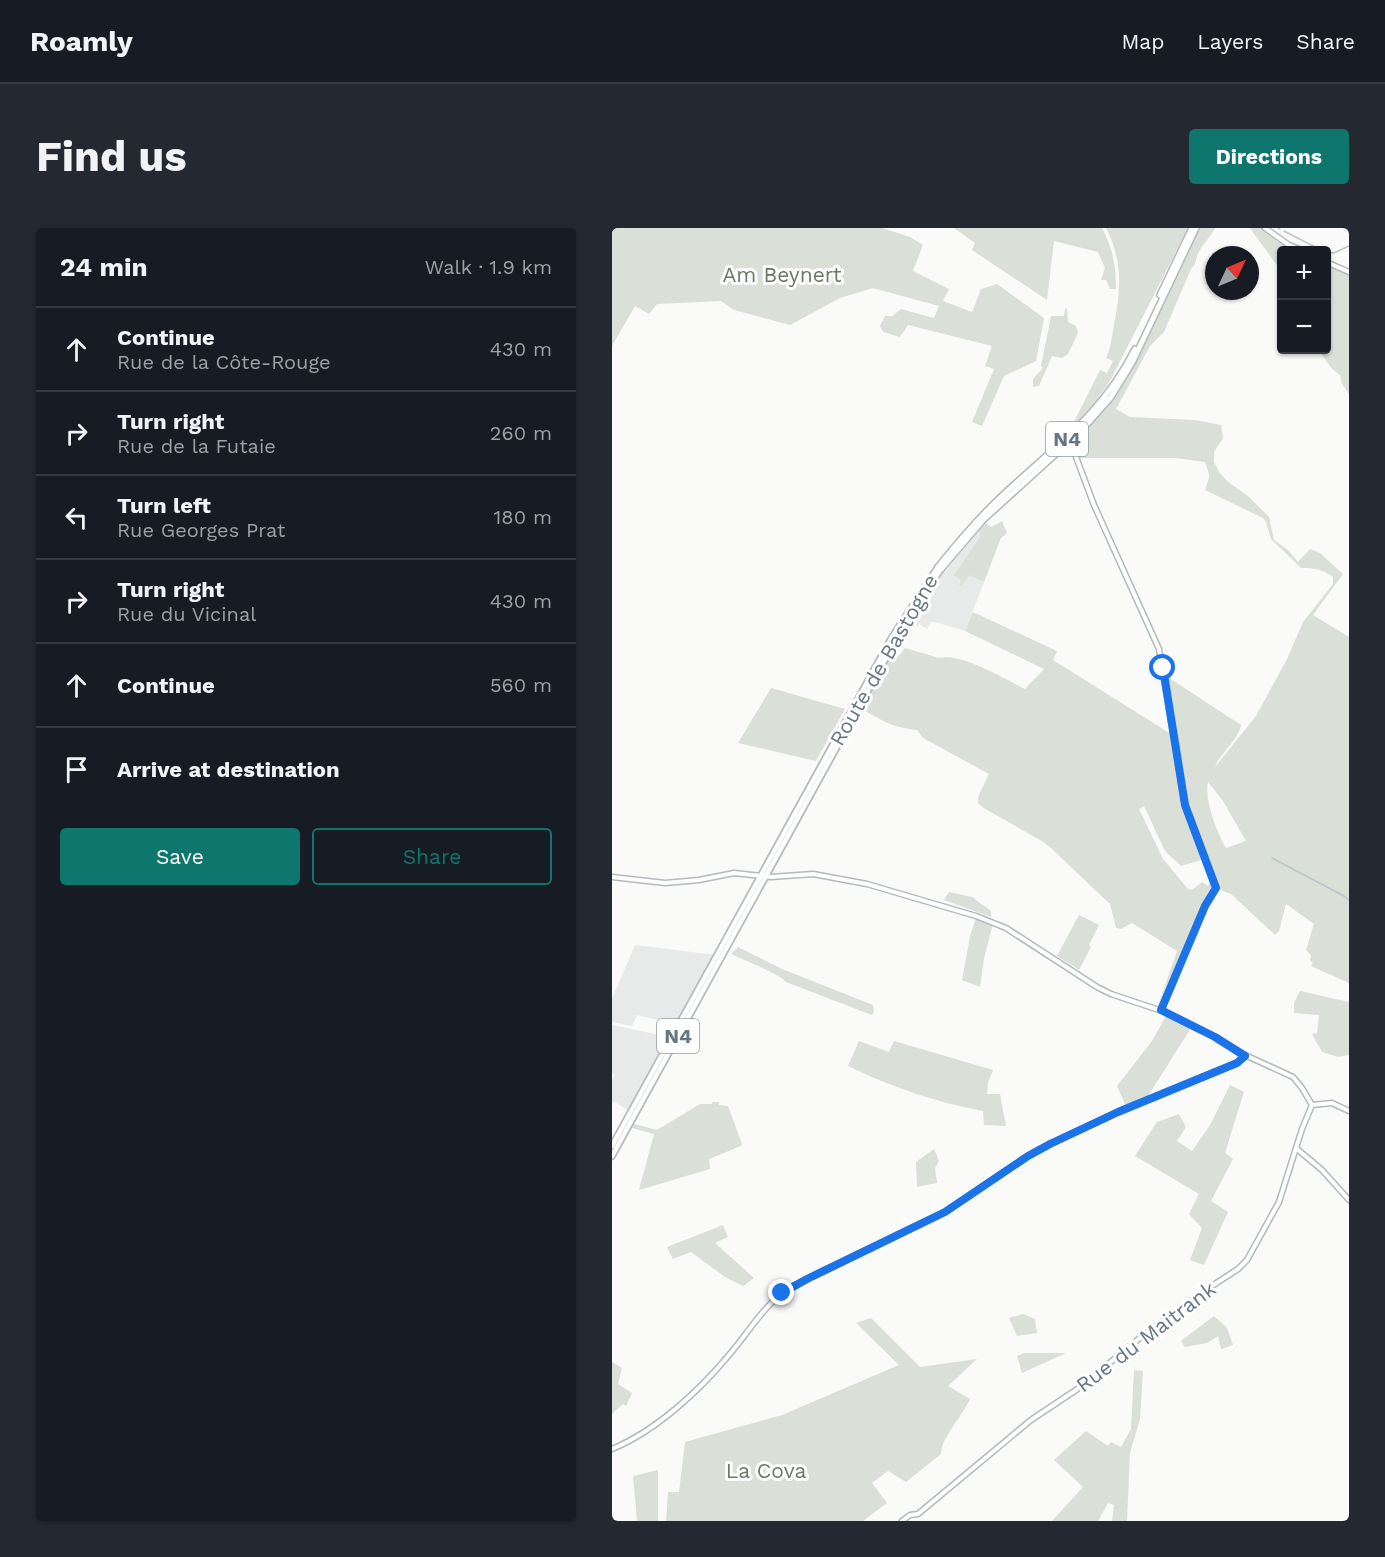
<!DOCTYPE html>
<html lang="en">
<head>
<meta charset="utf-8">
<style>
	:root { --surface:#171b24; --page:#242831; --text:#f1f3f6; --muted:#9ea1a6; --line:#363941; --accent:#0f766e }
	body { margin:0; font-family:"Work Sans",sans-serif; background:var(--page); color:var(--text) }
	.controls { position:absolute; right:18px; top:18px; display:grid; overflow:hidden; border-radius:6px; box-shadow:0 2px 4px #0004 }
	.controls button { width:54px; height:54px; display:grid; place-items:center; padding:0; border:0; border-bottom:2px solid var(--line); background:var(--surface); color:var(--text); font:30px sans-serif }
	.compass { position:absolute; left:593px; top:18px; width:54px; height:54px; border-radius:50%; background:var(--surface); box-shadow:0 2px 4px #0004; rotate:46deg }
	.stop { position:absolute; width:18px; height:18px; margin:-14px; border:4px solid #1a73e8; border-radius:50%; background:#fff }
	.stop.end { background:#1a73e8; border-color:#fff; box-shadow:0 2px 6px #0008 }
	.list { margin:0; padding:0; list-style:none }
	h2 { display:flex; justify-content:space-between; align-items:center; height:78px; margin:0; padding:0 24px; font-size:26px }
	h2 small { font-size:20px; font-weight:400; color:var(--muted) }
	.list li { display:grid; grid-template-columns:39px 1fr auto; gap:18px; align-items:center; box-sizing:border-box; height:84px; padding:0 24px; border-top:2px solid var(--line) }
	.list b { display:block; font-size:22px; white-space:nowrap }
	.list p { margin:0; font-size:20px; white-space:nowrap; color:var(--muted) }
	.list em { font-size:20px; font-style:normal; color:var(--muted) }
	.actions { display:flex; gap:12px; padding:18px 24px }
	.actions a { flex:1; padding:14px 0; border:2px solid var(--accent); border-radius:6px; text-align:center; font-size:21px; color:var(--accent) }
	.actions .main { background:var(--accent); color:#fff }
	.icon { flex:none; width:33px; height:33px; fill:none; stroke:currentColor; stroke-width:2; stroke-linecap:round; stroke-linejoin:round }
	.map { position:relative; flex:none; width:737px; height:1293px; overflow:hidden; border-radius:6px }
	header { display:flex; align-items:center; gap:36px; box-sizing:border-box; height:84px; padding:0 30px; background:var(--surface); border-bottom:2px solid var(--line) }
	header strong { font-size:28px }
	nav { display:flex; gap:33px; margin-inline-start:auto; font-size:21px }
	.intro { display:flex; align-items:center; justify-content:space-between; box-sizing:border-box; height:144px; padding:0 36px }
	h1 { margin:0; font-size:42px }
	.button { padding:15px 27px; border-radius:6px; background:var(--accent); color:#fff; font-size:21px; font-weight:700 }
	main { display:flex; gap:36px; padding:0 36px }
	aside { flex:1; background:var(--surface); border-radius:6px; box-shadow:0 2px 4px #0004 }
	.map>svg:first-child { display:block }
	.built { fill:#e8e9e9 }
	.green { fill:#dadfd7; fill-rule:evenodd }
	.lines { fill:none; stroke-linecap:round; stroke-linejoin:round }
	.stream { stroke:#bbc7cb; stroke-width:1.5 }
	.secondary-casing { stroke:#b3babf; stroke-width:7 }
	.primary-casing { stroke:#b5babe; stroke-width:8 }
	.highway-casing { stroke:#b4b9bd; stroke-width:8 }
	.secondary { stroke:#fff; stroke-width:4 }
	.primary { stroke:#fff; stroke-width:4.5 }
	.highway { stroke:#fff; stroke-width:5 }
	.route { stroke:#1a73e8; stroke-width:8 }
	.labels { text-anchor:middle; stroke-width:6; stroke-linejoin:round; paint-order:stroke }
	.shield { fill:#fff; stroke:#939fa8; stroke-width:1.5 }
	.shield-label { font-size:20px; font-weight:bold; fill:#657683 }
	.park-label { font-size:21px; fill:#687a64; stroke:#fff }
	.street-label { font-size:21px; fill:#657683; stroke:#fff }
</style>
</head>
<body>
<header>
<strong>Roamly</strong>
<nav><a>Map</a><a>Layers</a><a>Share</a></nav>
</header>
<div class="intro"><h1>Find us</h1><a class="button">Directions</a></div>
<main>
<aside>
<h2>24 min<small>Walk · 1.9 km</small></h2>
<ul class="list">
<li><svg class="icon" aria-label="ahead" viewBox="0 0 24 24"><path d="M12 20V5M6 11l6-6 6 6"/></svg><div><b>Continue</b><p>Rue de la Côte-Rouge</p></div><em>430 m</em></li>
<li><svg class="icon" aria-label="right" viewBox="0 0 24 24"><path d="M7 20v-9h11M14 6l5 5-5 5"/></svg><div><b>Turn right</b><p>Rue de la Futaie</p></div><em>260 m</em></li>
<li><svg class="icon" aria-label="left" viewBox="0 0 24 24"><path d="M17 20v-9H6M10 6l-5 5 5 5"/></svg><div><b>Turn left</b><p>Rue Georges Prat</p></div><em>180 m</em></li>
<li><svg class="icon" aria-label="right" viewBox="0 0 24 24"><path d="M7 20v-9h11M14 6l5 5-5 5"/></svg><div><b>Turn right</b><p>Rue du Vicinal</p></div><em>430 m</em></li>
<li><svg class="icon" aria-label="ahead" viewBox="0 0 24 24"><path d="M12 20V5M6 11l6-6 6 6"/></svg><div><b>Continue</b></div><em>560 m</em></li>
<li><svg class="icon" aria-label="arrive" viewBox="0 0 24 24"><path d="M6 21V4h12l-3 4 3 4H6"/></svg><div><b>Arrive at destination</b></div></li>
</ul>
<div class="actions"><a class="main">Save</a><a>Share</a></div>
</aside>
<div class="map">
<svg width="737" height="1293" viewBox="0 0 737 1293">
	<rect width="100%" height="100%" fill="#fafaf8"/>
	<g class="built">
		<polygon points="364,304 368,305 368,309 342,347 358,346 372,354 353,403 323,394 319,394 315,401 307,396 305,399 303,393 305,388 299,385 329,341 332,343"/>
		<polygon points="23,717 104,727 63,796 25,787 20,798 0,794 0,771"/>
		<polygon points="0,797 57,809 17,883 3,874 0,874 0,852 3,847 0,845"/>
	</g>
	<g class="green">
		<polygon points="0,0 270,0 298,9 311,17 301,43 337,61 331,73 360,84 369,61 385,56 432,90 424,133 392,148 370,198 360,194 382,141 373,138 380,118 296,97 288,109 271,104 268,98 273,88 280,88 289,81 322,90 327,78 261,60 228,70 178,97 122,82 109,73 45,76 37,86 23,78 0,118"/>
		<path d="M 342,0 L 490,0 C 501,21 504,38 504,61 L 498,61 L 494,52 L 489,52 L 493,40 L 486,24 L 442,13 L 435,72 L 360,22 L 363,15 Z"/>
		<path d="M 494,0 L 576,0 L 498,153 L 482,176 L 463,197 L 462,194 L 488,142 L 495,145 L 501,133 L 494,130 C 499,120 500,108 502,97 C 509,61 511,33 494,0 Z"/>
		<path d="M 586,0 L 603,0 C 599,9 592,14 588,22 C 583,29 586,34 579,41 L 552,104 L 538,118 L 504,181 L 518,189 L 583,192 L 609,197 L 611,210 L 602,224 L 602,234 L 607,244 L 616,254 L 636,268 L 657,289 L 662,312 L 676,322 L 686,334 L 698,321 L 708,325 L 731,346 L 701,387 L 737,409 L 737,755 L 699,738 L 701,735 L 698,732 L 699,727 L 694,722 L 702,696 L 674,676 L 667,703 L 663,707 L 619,666 L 604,660 L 597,670 L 550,779 L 546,778 L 565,723 L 520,695 L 509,701 L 504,700 L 498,676 L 441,622 L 433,615 L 370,579 L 366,575 L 366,569 L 377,546 L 311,510 L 305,502 C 280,499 272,494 250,481 L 279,424 L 288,427 L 293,420 L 327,430 C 349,424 393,451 413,461 L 432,441 L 353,403 L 361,384 L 445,423 L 441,432 L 559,506 L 573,583 L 589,632 L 569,638 L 553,623 L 532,578 L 527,581 L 551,631 L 576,661 L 580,662 L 590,654 L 596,658 L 598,654 L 604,654 L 577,583 L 554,448 L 629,497 C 626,513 608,525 603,539 L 644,488 L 675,431 L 691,394 L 721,356 L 721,349 C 710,341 703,340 689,340 L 659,311 L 654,294 L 651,290 L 593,262 C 599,245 598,249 593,234 L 563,230 L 468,230 L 464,211 C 522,154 553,73 586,0 ZM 596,554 L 611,573 L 634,613 L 614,620 C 605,605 592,571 596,554 Z"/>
		<polygon points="638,0 650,0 659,8 685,22 670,22 669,43"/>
		<path d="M 715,37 L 737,47 L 737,166 L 730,156 L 728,147 C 717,140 714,131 706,122 L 714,122 Z"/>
		<polygon points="455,80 456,94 464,98 466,105 456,126 450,130 440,128 427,158 421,159 421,151 431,140 429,138 439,88 452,88 453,81"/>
		<polygon points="390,293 395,305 389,310 372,354 358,347 349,358 347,357 349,352 342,347 368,309 368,305 364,304 373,294 379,299"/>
		<polygon points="159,460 233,481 204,533 126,515"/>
		<polygon points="337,664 360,669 379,683 379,689 332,672"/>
		<polygon points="467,687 487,697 477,717 479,719 467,742 445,728"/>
		<polygon points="364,690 381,696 372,730 368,759 350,752 358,708"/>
		<path d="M 126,719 L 170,741 L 261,777 L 262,784 L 260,787 L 174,754 C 167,746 132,732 119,726 Z"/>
		<polygon points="688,763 737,774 737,827 726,829 710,824 700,806 705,805 707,787 682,785 682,775"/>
		<polygon points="554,788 579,800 536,868 514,878 505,858 540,813"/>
		<path d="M 247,813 L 277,824 L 282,813 L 381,842 L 376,854 L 375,866 L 388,866 L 394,898 L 372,897 L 371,883 C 323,874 279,859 236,838 Z"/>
		<polygon points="618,857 632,864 613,925 621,931 599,973 616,984 592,1037 578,1032 590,1000 577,986 587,966 523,928 545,894 567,886 574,899 565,913 580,923 598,897"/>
		<polygon points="100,874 107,874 107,877 116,878 130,916 129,918 97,931 98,941 27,962 42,906 20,900 22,896 45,902 88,876 100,876"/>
		<polygon points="322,921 327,933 323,940 325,955 305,959 304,934"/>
		<polygon points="111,997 116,1009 103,1015 142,1050 131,1058 113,1049 79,1024 61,1031 55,1019"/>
		<polygon points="411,1086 423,1091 425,1105 405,1108 397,1090"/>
		<polygon points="602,1088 615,1100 621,1117 609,1121 606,1108 595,1115 573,1119 569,1113"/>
		<path d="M 259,1090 L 308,1139 L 365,1131 L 336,1158 L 358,1171 C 351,1187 329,1210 329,1226 L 294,1254 L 276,1243 L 260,1255 L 275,1275 L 251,1293 L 54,1293 L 56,1264 L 67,1264 L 73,1214 L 170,1187 L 287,1137 L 244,1095 Z"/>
		<polygon points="412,1125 454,1125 410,1145 405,1128"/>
		<polygon points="0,1134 10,1140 6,1156 20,1165 14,1178 11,1176 0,1186"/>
		<polygon points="522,1142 531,1143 528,1191 518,1225 515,1293 500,1293 502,1277 496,1275 486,1293 440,1293 471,1259 442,1232 474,1203 496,1218 499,1214 509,1219 519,1201"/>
		<polygon points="46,1242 46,1293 25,1293 21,1248"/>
	</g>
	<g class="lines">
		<g class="stream">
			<polyline points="666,0 668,1"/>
			<polyline points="672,3 709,22"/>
			<polyline points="714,24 722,25 737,18"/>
			<polyline points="660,630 732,668 737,672"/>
		</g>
		<g class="secondary-casing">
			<g id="secondary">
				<polyline points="653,0 677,17 690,22"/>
				<polyline points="714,34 737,44"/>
				<polyline points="458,213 482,277 547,421 573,577 604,660 593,677 549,782"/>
				<polyline points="0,649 53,655 87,652 122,645 159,649 201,646 255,656 364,688 394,700 485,759 499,766 553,784 603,809 633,827 681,849 690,860 700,877 690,901 667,974 635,1032 626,1041 583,1069 529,1109 467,1160 419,1192 306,1286 298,1287 290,1293"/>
				<polyline points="700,877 720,875 737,883"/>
				<polyline points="685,921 710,942 737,972"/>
				<path d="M 0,1221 C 44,1203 87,1163 117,1127 C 137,1104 153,1075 179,1059 L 333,984 L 416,928 L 438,916 L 506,884 L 625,835 L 633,827"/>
			</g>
		</g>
		<g class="primary-casing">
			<g id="primary">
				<polyline points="0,918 279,411 326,339"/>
				<polyline points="0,928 282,415 303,379 329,341"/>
			</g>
		</g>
		<g class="highway-casing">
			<g id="highway">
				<polyline points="548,67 580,0"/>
				<path d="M 326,339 C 346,314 367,289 391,267 C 442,219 490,187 523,121"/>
				<polyline points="329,341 371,292 468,204 499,169 520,135 584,0"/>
			</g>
		</g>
		<use href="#secondary" class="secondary"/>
		<use href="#primary" class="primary"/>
		<use href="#highway" class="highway"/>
	</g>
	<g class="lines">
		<polyline class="route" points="170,1065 195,1051 333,984 416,928 438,916 506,884 625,835 633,828 603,809 549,782 593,678 604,660 573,577 551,440"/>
	</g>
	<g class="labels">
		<g class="shield">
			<rect x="434" y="194" width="42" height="34" rx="4.5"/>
			<rect x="45" y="791" width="42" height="34" rx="4.5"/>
		</g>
		<g class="shield-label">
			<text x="455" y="218">N4</text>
			<text x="66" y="815">N4</text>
		</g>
		<g class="park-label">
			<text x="170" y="54">Am Beynert</text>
			<text x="154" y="1250">La Cova</text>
		</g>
		<g class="street-label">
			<text transform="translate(272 432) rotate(-60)" y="7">Route de Bastogne</text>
			<text transform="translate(534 1109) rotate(-37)" y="7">Rue du Maitrank</text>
		</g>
	</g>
</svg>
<div class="controls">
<button>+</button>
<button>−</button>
</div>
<svg class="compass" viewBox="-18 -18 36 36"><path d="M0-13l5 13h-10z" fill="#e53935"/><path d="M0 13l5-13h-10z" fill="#9ea1a6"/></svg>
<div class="stop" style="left:551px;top:440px"></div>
<div class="stop end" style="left:170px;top:1065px"></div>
</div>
</main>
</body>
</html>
